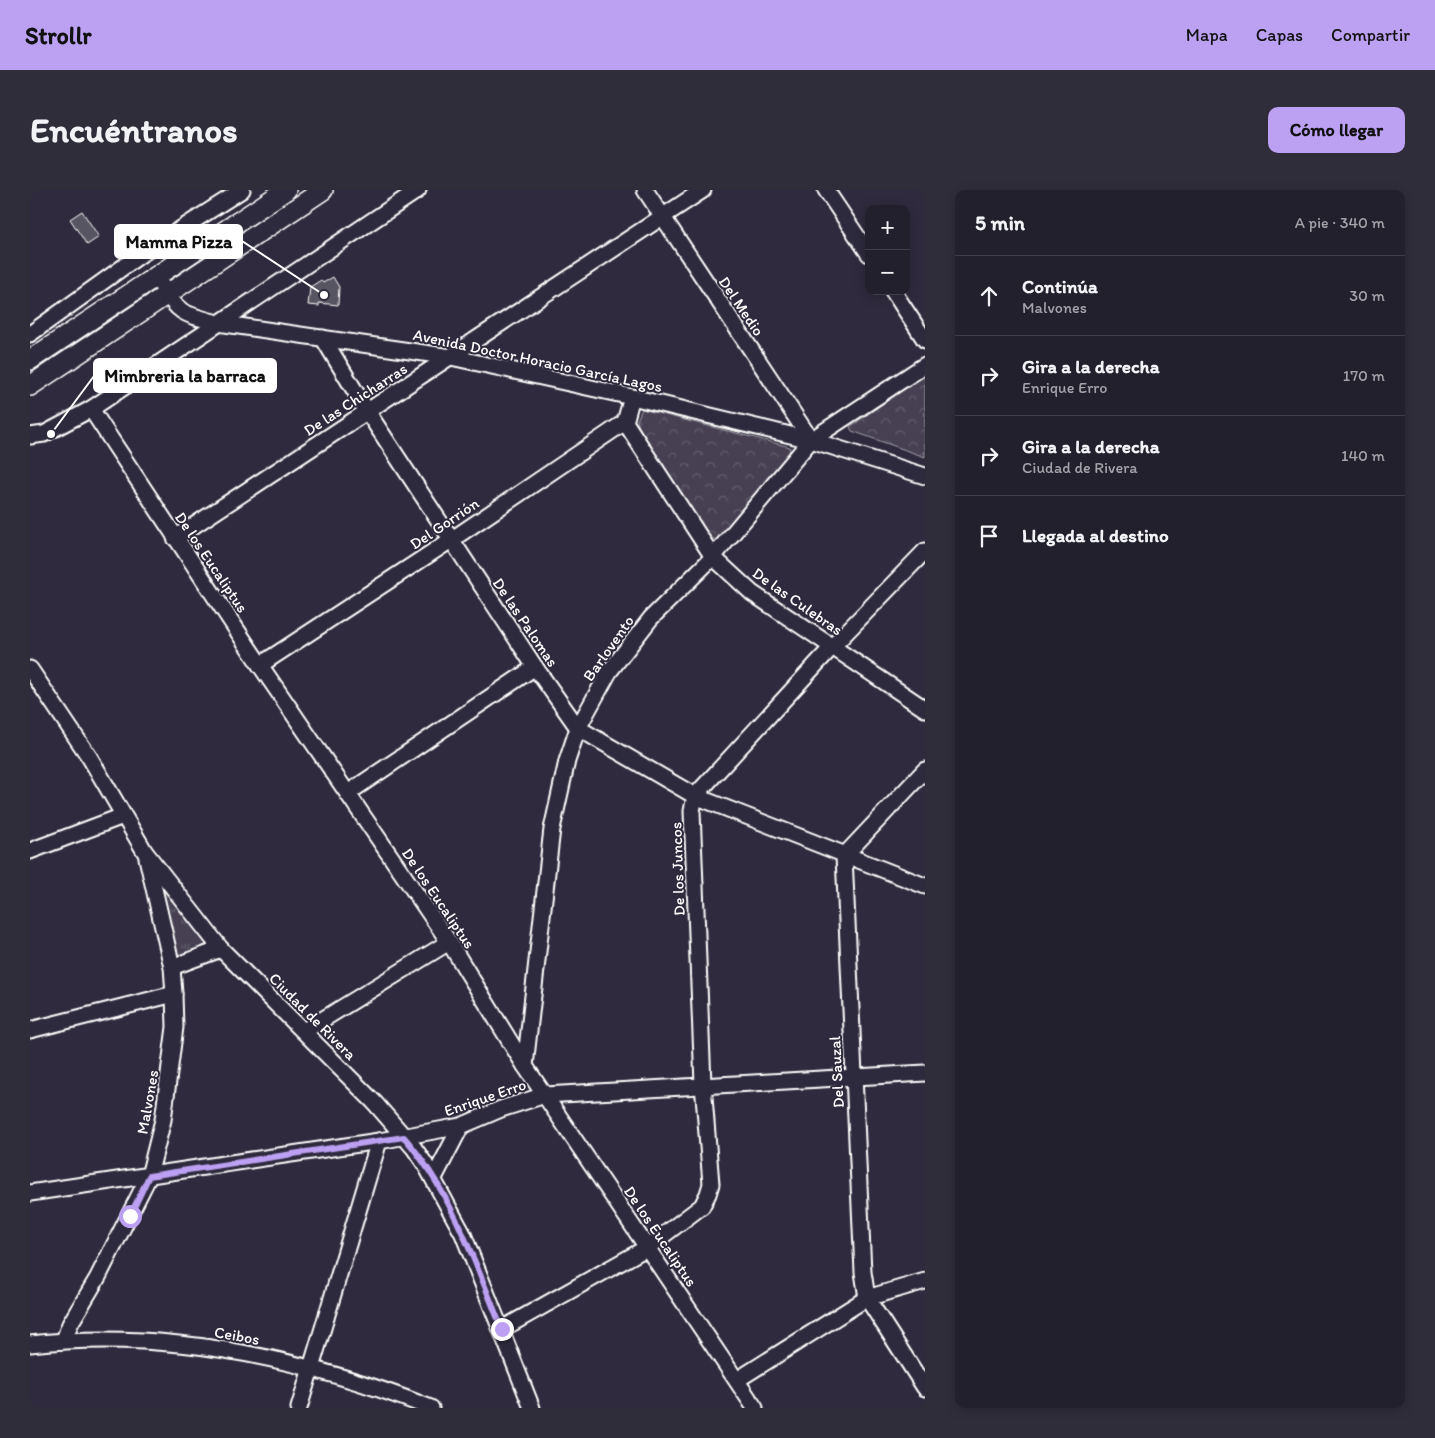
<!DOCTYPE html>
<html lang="es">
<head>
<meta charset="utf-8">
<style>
	:root { --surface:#23202e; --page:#2f2d3a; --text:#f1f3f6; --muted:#a3a3aa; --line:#403e4a; --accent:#bca0f2 }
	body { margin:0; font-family:Itim,sans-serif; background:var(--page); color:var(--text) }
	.controls { position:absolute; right:15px; top:15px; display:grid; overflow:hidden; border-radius:10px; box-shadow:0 2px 12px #0003 }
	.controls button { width:45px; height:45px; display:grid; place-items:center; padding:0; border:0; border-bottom:1px solid var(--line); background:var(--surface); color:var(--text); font:25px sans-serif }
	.stop { position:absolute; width:15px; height:15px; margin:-11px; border:4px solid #bca0f2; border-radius:50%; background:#fff }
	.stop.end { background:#bca0f2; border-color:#fff; box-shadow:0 1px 5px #0008 }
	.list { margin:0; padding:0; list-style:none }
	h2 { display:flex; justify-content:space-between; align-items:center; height:65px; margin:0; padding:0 20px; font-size:21px }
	h2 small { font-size:16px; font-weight:400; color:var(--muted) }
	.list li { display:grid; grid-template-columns:32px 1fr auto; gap:15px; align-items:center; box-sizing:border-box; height:80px; padding:0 20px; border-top:1px solid var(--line) }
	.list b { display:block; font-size:19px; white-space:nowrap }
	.list p { margin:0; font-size:16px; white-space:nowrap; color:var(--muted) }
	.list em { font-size:16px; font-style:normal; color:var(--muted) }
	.icon { flex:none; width:28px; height:28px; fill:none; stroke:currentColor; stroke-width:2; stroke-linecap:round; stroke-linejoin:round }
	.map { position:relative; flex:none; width:895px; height:1218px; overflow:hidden; border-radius:10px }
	header { display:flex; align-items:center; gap:30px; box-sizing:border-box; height:70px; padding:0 25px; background:var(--accent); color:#111 }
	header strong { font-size:24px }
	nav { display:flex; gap:28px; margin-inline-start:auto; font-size:18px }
	.intro { display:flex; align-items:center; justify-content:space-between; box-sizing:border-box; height:120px; padding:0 30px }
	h1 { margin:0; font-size:35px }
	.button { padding:12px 22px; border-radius:10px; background:var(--accent); color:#111; font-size:18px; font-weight:700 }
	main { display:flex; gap:30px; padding:0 30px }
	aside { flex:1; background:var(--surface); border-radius:10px; box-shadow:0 2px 12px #0003 }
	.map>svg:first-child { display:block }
	.forest { fill:url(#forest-crowns); stroke:#a2a0a8 }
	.park { fill:url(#park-tufts); stroke:#a2a0a8 }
	.building { fill:#595564; stroke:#fff }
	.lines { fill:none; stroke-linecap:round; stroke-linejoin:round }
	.minor-casing { stroke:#fff; stroke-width:19 }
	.major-casing { stroke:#fff; stroke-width:22 }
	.minor { stroke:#2f2a3d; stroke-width:15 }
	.major { stroke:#2f2a3d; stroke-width:19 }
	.route { stroke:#bca0f2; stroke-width:6 }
	.labels { text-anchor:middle; stroke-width:4; stroke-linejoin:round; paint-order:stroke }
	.street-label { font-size:16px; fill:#fff; stroke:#2f2a3d }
	.leader { fill:none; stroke:#fff; stroke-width:2 }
	.callout-dot { fill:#fff; stroke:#2f2a3d; stroke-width:2 }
	.callout { fill:#fff; stroke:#fff; stroke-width:2 }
	.callout-label { font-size:18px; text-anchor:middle; font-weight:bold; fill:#111 }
</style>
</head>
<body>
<header>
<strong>Strollr</strong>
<nav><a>Mapa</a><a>Capas</a><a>Compartir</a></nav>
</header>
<div class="intro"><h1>Encuéntranos</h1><a class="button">Cómo llegar</a></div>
<main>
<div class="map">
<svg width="895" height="1218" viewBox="0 0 895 1218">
	<defs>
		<pattern id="forest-crowns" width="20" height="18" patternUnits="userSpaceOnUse" patternTransform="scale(1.25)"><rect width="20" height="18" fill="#464152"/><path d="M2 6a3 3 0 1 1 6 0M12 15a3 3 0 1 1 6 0" fill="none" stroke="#625e6c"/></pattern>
		<pattern id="park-tufts" width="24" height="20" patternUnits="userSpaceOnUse" patternTransform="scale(1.25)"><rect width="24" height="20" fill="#464152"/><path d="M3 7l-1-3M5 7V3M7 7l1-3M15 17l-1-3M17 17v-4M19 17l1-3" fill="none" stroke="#625e6c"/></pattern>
	</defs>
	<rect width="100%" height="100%" fill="#2f2a3d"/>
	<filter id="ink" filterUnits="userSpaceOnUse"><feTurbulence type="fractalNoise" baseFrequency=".02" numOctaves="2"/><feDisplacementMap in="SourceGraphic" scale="10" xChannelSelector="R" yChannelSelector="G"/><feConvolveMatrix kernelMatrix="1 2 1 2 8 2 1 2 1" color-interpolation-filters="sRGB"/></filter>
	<g filter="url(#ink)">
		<g class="forest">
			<polygon points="895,184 895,267 822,241 820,237"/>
			<polygon points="612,219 760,257 759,265 687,350 679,347 610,241 607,230"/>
		</g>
		<polygon class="park" points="130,692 178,755 175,759 147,768 128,695"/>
		<g class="building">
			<polygon points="52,21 69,47 57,55 40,29"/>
			<polygon points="303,87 309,97 308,115 289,113 289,116 278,115 280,97 291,90 293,93"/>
		</g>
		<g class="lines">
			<g class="minor-casing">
				<g id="minor">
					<polyline points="615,0 781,250"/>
					<polyline points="796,0 839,64"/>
					<path d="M 126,87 C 150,123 145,122 188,133 L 421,167 L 602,207 L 781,250 L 895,286"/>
					<polyline points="863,101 895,150"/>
					<polyline points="0,144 110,65 212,0"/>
					<polyline points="293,148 337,221 505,477 548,538 665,606 895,696"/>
					<polyline points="61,219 230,475 419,752 495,876 725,1218"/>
					<polyline points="595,232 683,367 722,403 895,519"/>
					<polyline points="0,246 14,244 61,219 388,0"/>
					<polyline points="145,348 673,0"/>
					<polyline points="230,475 421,350 595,232 602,207"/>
					<polyline points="0,479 60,568 115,662 191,759 344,912 384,958 395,974 433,1044 502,1218"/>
					<polyline points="895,580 814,666 833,1082 837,1108 895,1198"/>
					<polyline points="318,603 505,477"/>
					<polyline points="0,661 93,626"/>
					<polyline points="142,777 191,759"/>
					<polyline points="0,840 144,804"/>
					<polyline points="274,841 419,752"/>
					<polyline points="495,876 522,639 537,571 548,538 579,482 621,428 683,367 781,250 895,175"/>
					<polyline points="404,988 431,936"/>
					<polyline points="0,1003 349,951 431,936 471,919 515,905 895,883"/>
					<polyline points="472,1139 618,1057 672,1016 678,1004 681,994 673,894 662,621 665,606 802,457 895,361"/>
					<polyline points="34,1150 40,1134 68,1087 119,986 133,930 145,837 144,804 142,777 117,668"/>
					<path d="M 0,1154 C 136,1139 274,1168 401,1218"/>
					<polyline points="707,1190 837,1108 895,1091"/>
					<polyline points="269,1218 349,951"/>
				</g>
			</g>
			<g class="major-casing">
				<g id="major">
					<polyline points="0,170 256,0"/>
					<polyline points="0,196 293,0"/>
				</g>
			</g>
			<use href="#minor" class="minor"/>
			<use href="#major" class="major"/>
		</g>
	</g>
	<g class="lines" filter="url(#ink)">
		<path class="route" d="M 100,1026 L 119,986 L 374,947 C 421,1001 445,1073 472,1139"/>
	</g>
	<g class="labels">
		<g class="street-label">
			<text transform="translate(712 116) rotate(56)" y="6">Del Medio</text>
			<text transform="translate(508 170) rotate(12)" y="6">Avenida Doctor Horacio García Lagos</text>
			<text transform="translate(325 209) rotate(-33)" y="6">De las Chicharras</text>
			<text transform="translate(414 333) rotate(-34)" y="6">Del Gorrión</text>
			<text transform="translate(182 372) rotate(56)" y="6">De los Eucaliptus</text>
			<text transform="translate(768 411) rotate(35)" y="6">De las Culebras</text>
			<text transform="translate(496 432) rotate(56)" y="6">De las Palomas</text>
			<text transform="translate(578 458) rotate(-55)" y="6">Barlovento</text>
			<text transform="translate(647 679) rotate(-92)" y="6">De los Juncos</text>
			<text transform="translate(409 708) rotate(56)" y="6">De los Eucaliptus</text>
			<text transform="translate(283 826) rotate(45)" y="6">Ciudad de Rivera</text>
			<text transform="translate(806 882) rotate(-93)" y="6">Del Sauzal</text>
			<text transform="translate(455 907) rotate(-19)" y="6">Enrique Erro</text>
			<text transform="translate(117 912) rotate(-80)" y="6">Malvones</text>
			<text transform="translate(631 1046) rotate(56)" y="6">De los Eucaliptus</text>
			<text transform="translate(207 1145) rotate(10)" y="6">Ceibos</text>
		</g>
	</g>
	<path class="leader" d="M294 105L212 51M21 244L64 186"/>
	<g class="callout-dot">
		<circle cx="294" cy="105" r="5"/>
		<circle cx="21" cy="244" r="5"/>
	</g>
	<g class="callout">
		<rect x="85" y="35" width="127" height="33" rx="5"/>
		<rect x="64" y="169" width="182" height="33" rx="5"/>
	</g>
	<g class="callout-label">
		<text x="149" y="58">Mamma Pizza</text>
		<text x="155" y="192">Mimbreria la barraca</text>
	</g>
</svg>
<div class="controls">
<button>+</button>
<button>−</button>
</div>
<div class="stop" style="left:100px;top:1026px"></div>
<div class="stop end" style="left:472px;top:1139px"></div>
</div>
<aside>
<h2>5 min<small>A pie · 340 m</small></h2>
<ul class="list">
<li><svg class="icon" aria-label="ahead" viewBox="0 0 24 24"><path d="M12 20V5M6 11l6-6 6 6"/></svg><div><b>Continúa</b><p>Malvones</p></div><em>30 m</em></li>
<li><svg class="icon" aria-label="right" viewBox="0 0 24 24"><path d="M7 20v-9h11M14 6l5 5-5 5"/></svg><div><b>Gira a la derecha</b><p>Enrique Erro</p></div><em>170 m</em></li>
<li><svg class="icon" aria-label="right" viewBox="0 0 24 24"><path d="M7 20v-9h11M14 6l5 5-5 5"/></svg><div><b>Gira a la derecha</b><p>Ciudad de Rivera</p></div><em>140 m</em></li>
<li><svg class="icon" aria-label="arrive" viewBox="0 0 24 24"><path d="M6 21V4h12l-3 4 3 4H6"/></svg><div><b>Llegada al destino</b></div></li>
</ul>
</aside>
</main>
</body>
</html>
